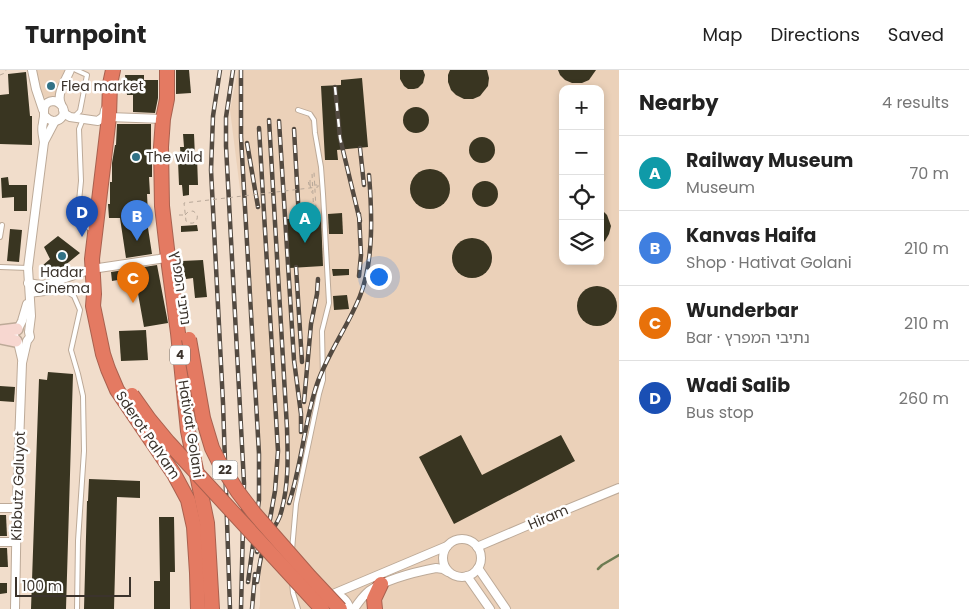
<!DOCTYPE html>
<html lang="en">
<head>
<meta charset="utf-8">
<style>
	:root { --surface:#fff; --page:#f2f2f2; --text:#222; --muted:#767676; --line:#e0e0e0; --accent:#0f766e }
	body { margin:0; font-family:Poppins,"Noto Sans Hebrew",sans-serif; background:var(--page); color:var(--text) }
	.controls { position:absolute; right:15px; top:15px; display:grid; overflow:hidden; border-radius:10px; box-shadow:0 2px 8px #0003 }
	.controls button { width:45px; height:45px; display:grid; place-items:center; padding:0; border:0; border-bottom:1px solid var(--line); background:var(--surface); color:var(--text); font:25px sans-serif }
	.scale { position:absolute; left:15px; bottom:12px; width:116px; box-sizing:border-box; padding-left:5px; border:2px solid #3b332c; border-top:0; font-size:14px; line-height:18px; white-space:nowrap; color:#3b332c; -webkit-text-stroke:4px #fff; paint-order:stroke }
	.you { position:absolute; left:378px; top:206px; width:18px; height:18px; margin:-12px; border:4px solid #fff; border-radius:50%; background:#1a73e8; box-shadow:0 0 0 8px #1a73e833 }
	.badge { display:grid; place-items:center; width:32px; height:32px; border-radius:50%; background:var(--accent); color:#fff; font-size:16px; font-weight:700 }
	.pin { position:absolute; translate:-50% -41px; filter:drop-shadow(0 1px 2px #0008) }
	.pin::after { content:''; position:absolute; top:26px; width:18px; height:15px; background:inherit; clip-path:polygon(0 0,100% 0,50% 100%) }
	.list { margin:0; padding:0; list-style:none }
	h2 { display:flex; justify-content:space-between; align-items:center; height:65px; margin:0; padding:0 20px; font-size:21px }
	h2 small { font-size:16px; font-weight:400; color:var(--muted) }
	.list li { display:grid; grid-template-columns:32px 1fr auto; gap:15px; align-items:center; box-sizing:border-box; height:75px; padding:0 20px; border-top:1px solid var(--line) }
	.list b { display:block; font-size:19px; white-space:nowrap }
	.list p { margin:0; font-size:16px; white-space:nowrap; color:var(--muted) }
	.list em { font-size:16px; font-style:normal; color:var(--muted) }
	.icon { flex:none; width:28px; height:28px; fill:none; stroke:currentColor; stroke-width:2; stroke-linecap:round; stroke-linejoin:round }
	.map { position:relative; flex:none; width:619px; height:539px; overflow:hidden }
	header { display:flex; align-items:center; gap:30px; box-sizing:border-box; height:70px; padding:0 25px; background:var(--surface); border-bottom:1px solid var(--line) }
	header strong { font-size:24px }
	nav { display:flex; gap:28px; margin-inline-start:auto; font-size:18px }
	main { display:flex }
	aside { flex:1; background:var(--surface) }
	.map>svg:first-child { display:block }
	.built { fill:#ebd1b9; fill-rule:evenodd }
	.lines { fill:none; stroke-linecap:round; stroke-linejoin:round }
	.stream { stroke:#6d7c52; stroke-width:2.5 }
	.building { fill:#393521 }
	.lane-casing { stroke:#bdaa98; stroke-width:6 }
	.street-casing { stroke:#bdaa98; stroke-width:10 }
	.secondary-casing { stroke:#bdaa98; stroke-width:14 }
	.highway-casing { stroke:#a9614f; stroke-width:16 }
	.path { stroke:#b8a899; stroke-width:1; stroke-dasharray:4 4; stroke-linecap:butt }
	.lane { stroke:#fff; stroke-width:4 }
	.street { stroke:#fff; stroke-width:8 }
	.secondary { stroke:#f7d7d0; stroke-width:11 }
	.highway { stroke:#e47a62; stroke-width:14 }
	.rail-casing { stroke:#534a41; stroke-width:4.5 }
	.rail { stroke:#fff; stroke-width:2.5; stroke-dasharray:8; stroke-linecap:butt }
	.highway-bridge-casing { stroke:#a9614f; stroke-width:16; stroke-linecap:butt }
	.path-bridge { stroke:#b8a899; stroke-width:1; stroke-dasharray:4 4; stroke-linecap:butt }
	.highway-bridge { stroke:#e47a62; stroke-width:14 }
	.poi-dot { fill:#327286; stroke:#fff; stroke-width:2 }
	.labels { text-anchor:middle; stroke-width:5; stroke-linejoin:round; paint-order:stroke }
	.shield { fill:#fff; stroke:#76706b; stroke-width:1 }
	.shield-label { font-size:12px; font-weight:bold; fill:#3b332c }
	.poi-label { font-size:14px; fill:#3b332c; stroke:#fff; text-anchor:start }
	.street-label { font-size:14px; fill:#3b332c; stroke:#fff }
</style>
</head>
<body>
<header>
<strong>Turnpoint</strong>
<nav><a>Map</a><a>Directions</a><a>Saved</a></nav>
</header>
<main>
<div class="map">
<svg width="619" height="539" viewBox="0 0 619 539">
	<rect width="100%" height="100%" fill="#f1ddcb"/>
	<g class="built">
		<polygon points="34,0 70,0 59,26 40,28"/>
		<path d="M 238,0 L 619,0 L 619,539 L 259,539 L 260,535 L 261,413 L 250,199 L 230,40 ZM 563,19 L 600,19 L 600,191 L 563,191 Z"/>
	</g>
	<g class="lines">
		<polyline class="stream" points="598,499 602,495 619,485"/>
	</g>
	<g class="building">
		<polygon points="176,0 189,0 191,23 176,24"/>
		<polygon points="400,0 423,0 425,5 423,13 418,18 414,19 408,19 404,16 400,9"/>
		<polygon points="450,0 487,0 489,8 488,16 480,26 473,29 464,29 456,25 451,20 448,12 448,5"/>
		<polygon points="558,0 596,0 589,10 582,13 572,13 565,10 560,5"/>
		<polygon points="26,2 30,46 32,46 32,75 0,74 0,25 9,24 8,4"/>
		<polygon points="125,5 144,5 144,10 158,10 158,28 155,43 133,42 133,25 127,25"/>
		<polygon points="362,8 368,77 337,80 338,90 325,90 321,16 341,15 341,10"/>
		<circle cx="416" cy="50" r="13"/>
		<polygon points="117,54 151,54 151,93 152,93 152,107 149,107 150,124 147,124 148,145 146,145 152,184 126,188 120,148 109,148 108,134 110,134 110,112 112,112 112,93 115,75 116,75"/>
		<polygon points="183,64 194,64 195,87 197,87 198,115 189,115 189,125 183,126 182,115 179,115 178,91 181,91 180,77 184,77"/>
		<circle cx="482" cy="80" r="13"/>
		<circle cx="430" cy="119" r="20"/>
		<polygon points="8,107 9,115 27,115 27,141 14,141 14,127 2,128 1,108"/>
		<circle cx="485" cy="124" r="13"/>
		<polygon points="600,138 607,145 611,156 609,164 605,171 600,175"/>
		<polygon points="342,143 343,164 329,164 328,144"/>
		<polygon points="321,147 323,196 290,198 287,149"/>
		<polygon points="197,155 198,161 181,162 181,156"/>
		<polygon points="10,159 22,160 19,192 7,191"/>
		<polygon points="58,166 80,183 58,201 45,200 42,196 50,189 44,177"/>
		<circle cx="472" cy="188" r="20"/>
		<polygon points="203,190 207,227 195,228 193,208 186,209 183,197 182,197 182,191"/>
		<polygon points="157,195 168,253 144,257 135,207 112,211 111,202"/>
		<polygon points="332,199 349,199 349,205 333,206"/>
		<circle cx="597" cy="236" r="20"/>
		<polygon points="347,225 349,239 334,240 333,226"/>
		<polygon points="146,260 148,290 121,291 119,261"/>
		<polygon points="48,302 73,304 66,539 31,539 39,309 47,310"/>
		<polygon points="0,316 15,317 14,332 0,331"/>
		<polygon points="461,365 482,405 561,365 575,391 454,454 419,387"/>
		<polygon points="89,409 140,411 140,428 117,427 114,539 84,539 87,431 88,431"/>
		<polygon points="0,445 6,445 7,466 0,466"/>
		<polygon points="159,447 174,447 175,502 170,502 170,539 154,539 154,511 160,511"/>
		<polygon points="0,478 7,478 8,497 0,497"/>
		<polygon points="0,513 7,513 7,523 0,524"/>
	</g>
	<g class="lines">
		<g class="lane-casing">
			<g id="lane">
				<polyline points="75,46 80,41 87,5 76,0"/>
				<polyline points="83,49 79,59 81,111 78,141 79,146 83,154 92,160"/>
				<polyline points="0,167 2,155"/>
				<polyline points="0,197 28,198"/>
				<polyline points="29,225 61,221 67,222 74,226 80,240 71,280 78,304 83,326 84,381 78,471 77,539"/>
				<polyline points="292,480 296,434 319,324 323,310 322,261 329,233 323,124 321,97 315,63 314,50 310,44 298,40"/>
				<polyline points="292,512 293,523 298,539"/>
			</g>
		</g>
		<g class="street-casing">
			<g id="street">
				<polyline points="32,0 36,19 43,40"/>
				<path d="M 61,34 C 56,24 66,10 70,0"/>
				<polyline points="63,40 65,44 70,47 98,51 104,46 105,40"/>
				<polyline points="109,47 163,49"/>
				<path d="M 44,72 C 43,66 41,60 43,53 C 43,51 44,48 44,46 C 44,39 43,32 53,31 C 56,31 58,32 60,34 C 71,43 56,59 45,46"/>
				<polyline points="28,213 40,215 48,214 92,199 159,189 164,188 168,184"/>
				<polyline points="22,289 18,272 15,269 14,265 15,260 19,257 22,251 27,234"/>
				<polyline points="0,438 16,438"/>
				<circle cx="462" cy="488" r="19"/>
				<polyline points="0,472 16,472"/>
				<polyline points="477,477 531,454 619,418"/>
				<polyline points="478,498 506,539"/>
				<polyline points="467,506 490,539"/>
				<path d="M 332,524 C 341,525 347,530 350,539"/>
				<polyline points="333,524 447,476"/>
				<polyline points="15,539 17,428 22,293 27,271 30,267 29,262 31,246 28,198 44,72 55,51"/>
				<path d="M 354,539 C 358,533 363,526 369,521 C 387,509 415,502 436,498 L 443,499 L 448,502"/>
			</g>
		</g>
		<g class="secondary-casing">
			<g id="secondary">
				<polyline points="0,261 17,259"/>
				<polyline points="0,268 16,271"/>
			</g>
		</g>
		<g class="highway-casing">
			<g id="highway">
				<polyline points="113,0 110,14 109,47 92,189 94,224 93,236 103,284 108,299 117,320 174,404 188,430 194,457 197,503 198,539"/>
				<polyline points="167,0 167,29 163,49 161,77 162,136 169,196 178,263 188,361 207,453 212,539"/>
				<polyline points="375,539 374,529 381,514"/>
			</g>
		</g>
		<g class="path">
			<polyline points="0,5 5,3 6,0"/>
			<polyline points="310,114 311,122 312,122"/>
			<polyline points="179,145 185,145"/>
			<polyline points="314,148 312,103 314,102 316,139 318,139"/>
		</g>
		<use href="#lane" class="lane"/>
		<use href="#street" class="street"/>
		<use href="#secondary" class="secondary"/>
		<use href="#highway" class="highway"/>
		<g class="rail-casing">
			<g id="rail">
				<polyline points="220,0 213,46 211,100 223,333 230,539"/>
				<polyline points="233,0 226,47 226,76 244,413 241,539"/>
				<polyline points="241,0 241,67 259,384 259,430 248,512"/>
				<polyline points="335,17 340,68 360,151"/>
				<polyline points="279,51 294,290 301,344 301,362"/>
				<polyline points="294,59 299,149"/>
				<polyline points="247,73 258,137"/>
				<polyline points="360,78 364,115"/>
				<polyline points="359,144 361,185 359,206"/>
				<polyline points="296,197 302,292"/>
				<polyline points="304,332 311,254 317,224 318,209"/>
				<path d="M 289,433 C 302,394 304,353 317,314 C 328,283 348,256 360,226 C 374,191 372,142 369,105"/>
				<polyline points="257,482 270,449 275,421 278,381 259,58"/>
				<path d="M 257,512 C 259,499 260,486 265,474 C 269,464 276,456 280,446 C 289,417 288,387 287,358 L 269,50"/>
				<polyline points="252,539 255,504"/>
			</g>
		</g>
		<use href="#rail" class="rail"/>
		<g class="highway-bridge-casing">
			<g id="highway-bridge">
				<polyline points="189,269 203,348 212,378 219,392 238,422 254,443 310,507 340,539"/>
				<polyline points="132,325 149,349 168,372 322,539"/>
			</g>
		</g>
		<g class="path-bridge">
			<polyline points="310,114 310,110 308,110 309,115 317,115"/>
			<path d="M 185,145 L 188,142 L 193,141 L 197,144 C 199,152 192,156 186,151 L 184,133 L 318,117 L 318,115"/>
			<polyline points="166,403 177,398"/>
		</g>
		<use href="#highway-bridge" class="highway-bridge"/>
	</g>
	<g class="poi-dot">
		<circle cx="51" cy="16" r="5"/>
		<circle cx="136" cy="87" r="5"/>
		<circle cx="62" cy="186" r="5"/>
	</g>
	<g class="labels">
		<g class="shield">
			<rect x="170" y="275.5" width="20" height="19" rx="4"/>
			<rect x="212.5" y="390.5" width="25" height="19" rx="4"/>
		</g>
		<g class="shield-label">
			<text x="180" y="289">4</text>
			<text x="225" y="404">22</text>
		</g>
		<g class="poi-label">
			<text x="61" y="21">Flea market</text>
			<text x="146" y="92">The wild</text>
			<text x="62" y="207" text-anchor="middle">Hadar<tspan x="62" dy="16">Cinema</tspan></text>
		</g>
		<g class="street-label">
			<text transform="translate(181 218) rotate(82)" y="5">נתיבי המפרץ</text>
			<text transform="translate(191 359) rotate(81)" y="5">Hativat Golani</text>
			<text transform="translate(148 365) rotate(56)" y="5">Sderot PalYam</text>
			<text transform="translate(18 416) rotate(-88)" y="5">Kibbutz Galuyot</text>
			<text transform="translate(548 447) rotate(-23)" y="5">Hiram</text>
		</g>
	</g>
</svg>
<div class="controls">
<button>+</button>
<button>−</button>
<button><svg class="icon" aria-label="locate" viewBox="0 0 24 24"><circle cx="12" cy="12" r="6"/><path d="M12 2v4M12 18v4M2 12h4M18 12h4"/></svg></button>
<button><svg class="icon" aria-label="layers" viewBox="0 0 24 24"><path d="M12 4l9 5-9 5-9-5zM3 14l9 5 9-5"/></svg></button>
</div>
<div class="scale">100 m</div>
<div class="you"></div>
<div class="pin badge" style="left:305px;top:173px;background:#0f9aa8">A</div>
<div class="pin badge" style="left:137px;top:171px;background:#3f7fe0">B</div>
<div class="pin badge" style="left:133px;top:233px;background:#e8710a">C</div>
<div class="pin badge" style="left:82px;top:167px;background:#1a4fb4">D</div>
</div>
<aside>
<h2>Nearby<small>4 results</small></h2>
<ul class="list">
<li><span class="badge" style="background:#0f9aa8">A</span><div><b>Railway Museum</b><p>Museum</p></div><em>70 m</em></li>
<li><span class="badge" style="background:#3f7fe0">B</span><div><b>Kanvas Haifa</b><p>Shop · Hativat Golani</p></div><em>210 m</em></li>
<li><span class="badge" style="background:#e8710a">C</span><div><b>Wunderbar</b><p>Bar · נתיבי המפרץ</p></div><em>210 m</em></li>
<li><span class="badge" style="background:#1a4fb4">D</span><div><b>Wadi Salib</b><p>Bus stop</p></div><em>260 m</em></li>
</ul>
</aside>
</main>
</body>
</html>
